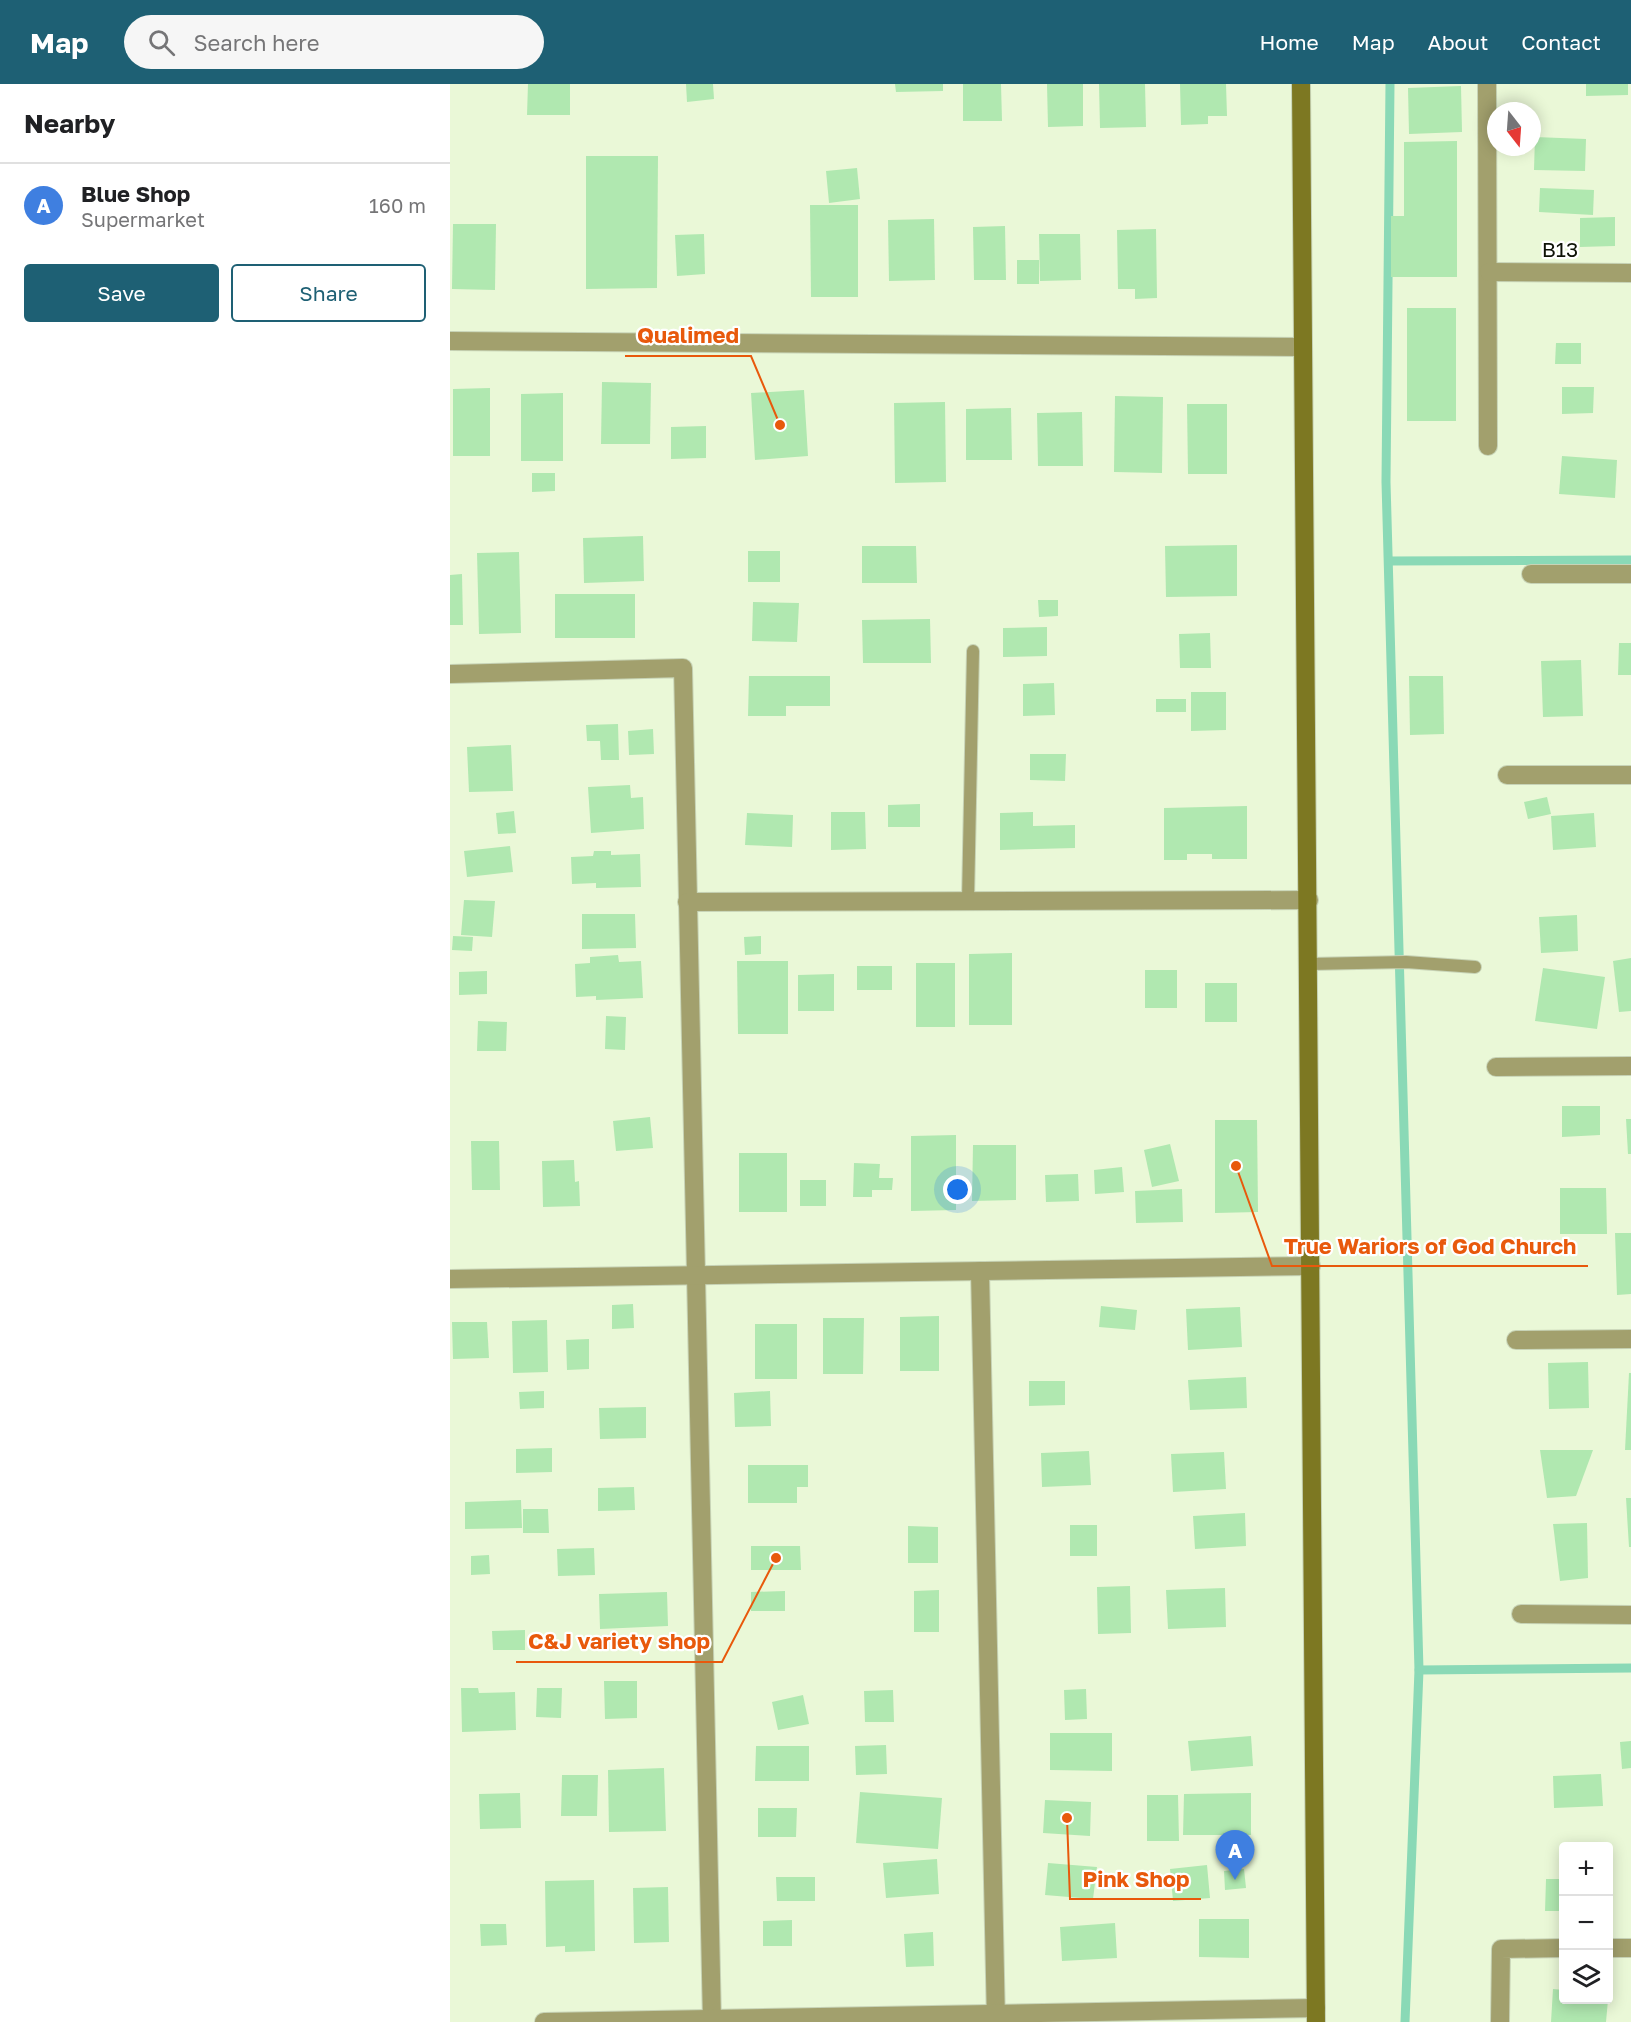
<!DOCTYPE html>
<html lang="en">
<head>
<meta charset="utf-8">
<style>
	:root { --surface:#fff; --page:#f6f6f6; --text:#202124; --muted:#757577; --line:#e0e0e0; --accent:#1e6074 }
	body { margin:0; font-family:"Golos Text",sans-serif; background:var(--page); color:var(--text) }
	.controls { position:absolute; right:18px; bottom:18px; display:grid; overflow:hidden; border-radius:6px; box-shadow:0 3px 15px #0003 }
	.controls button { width:54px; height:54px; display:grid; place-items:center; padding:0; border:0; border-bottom:2px solid var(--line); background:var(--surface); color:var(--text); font:30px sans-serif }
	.compass { position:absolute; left:1037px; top:18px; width:54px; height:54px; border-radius:50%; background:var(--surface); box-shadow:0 3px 15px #0003; rotate:163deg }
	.you { position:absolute; left:508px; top:1106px; width:21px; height:21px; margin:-15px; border:4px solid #fff; border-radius:50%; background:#1a73e8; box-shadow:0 0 0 9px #1a73e833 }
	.badge { display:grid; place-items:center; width:39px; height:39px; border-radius:50%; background:var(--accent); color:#fff; font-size:20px; font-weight:700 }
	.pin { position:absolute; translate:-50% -50px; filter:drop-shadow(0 2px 3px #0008) }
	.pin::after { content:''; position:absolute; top:32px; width:21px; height:18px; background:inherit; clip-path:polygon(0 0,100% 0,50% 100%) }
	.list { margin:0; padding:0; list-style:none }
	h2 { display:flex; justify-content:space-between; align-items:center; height:78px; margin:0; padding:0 24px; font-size:26px }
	h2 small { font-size:20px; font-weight:400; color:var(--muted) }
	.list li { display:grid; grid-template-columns:39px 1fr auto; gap:18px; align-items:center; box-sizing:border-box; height:84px; padding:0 24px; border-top:2px solid var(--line) }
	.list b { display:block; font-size:22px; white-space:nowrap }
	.list p { margin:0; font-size:20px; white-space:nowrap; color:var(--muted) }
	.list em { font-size:20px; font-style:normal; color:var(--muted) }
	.actions { display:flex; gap:12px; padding:18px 24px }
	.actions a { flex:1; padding:14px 0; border:2px solid var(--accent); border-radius:6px; text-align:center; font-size:21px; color:var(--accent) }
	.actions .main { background:var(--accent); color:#fff }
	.icon { flex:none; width:33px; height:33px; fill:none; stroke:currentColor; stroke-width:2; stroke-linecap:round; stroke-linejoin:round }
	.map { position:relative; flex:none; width:1181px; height:1938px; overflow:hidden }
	header { display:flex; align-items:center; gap:36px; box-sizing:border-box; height:84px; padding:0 30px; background:var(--accent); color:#fff }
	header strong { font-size:28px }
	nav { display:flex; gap:33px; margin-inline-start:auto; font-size:21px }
	.search { width:420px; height:54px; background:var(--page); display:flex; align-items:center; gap:15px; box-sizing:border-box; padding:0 21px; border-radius:33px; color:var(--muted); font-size:22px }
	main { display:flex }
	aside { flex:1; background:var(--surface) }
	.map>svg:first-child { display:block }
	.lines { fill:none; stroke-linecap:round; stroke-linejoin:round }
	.stream { stroke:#8ad9b6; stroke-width:9 }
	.building { fill:#b0e8b0 }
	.lane-casing { stroke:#c7d3b6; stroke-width:14 }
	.street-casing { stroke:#c7d3b6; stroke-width:20 }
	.secondary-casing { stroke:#c7d3b6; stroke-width:20 }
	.lane { stroke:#a2a06d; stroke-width:12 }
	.street { stroke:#a2a06d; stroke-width:18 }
	.secondary { stroke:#7d7822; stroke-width:18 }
	.labels { text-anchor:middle; stroke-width:4.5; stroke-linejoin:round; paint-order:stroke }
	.street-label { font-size:21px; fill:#0e1207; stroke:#fff }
	.leader { fill:none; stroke:#e8590c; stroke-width:2 }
	.callout-dot { fill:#e8590c; stroke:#fff; stroke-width:2 }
	.callout-label { font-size:22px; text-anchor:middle; font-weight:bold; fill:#e8590c; stroke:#fff; stroke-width:4.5; stroke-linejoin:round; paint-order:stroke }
</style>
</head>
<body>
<header>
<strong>Map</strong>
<div class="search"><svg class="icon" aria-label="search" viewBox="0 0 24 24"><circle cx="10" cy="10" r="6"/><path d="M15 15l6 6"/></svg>Search here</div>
<nav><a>Home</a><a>Map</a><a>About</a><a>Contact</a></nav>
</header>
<main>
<aside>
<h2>Nearby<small></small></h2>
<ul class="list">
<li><span class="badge" style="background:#3f7fe0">A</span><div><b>Blue Shop</b><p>Supermarket</p></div><em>160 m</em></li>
</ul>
<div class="actions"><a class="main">Save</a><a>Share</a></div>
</aside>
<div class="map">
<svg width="1181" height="1938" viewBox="0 0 1181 1938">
	<rect width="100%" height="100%" fill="#eaf8d7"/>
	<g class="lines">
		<g class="stream">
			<polyline points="940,0 936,398 969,1586 955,1938"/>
			<polyline points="939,477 1181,476"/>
			<polyline points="969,1586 1181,1584"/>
		</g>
	</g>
	<g class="building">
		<polygon points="78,0 120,0 120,31 77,31"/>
		<polygon points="236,0 263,0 264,15 237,18"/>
		<polygon points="445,0 493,0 493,7 446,8"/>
		<polygon points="513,0 551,0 552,37 513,37"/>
		<polygon points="597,0 633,0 633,42 598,43"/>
		<polygon points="649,0 695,0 696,43 650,44"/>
		<polygon points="730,0 776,0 777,32 758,32 758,40 731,41"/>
		<polygon points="1136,0 1178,0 1178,11 1136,12"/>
		<polygon points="1011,2 1012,48 959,50 958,4"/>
		<polygon points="1085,53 1136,55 1135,87 1084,86"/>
		<polygon points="1007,57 1007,193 941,193 941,132 954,132 954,58"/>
		<polygon points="136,72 208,72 207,204 136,205"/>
		<polygon points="407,84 410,115 379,119 376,87"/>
		<polygon points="1090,104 1144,106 1143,131 1089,128"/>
		<polygon points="360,121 408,121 408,213 361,213"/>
		<polygon points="1165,133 1165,162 1130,163 1130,134"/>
		<polygon points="484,135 485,196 439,197 438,136"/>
		<polygon points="3,140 46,140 45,206 2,205"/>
		<polygon points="555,142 556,196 524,196 523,143"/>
		<polygon points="706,145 707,214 685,215 685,205 668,205 667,146"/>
		<polygon points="254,150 255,190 227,192 225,151"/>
		<polygon points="589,150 630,150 631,196 590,197"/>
		<rect x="567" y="176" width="22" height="24"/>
		<rect x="957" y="224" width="49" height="113"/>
		<polygon points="1106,259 1131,259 1131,280 1105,280"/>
		<polygon points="152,298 201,299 200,360 151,360"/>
		<polygon points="1112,303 1144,303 1143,329 1112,330"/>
		<polygon points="40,304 40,372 3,372 3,305"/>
		<polygon points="354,306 358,372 305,376 301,309"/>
		<polygon points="113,309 113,377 71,377 71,310"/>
		<polygon points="665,312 713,313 712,389 664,388"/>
		<polygon points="495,318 496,398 445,399 444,319"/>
		<polygon points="737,320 777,320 777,390 738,390"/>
		<polygon points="561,324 562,376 516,376 516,325"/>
		<polygon points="632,328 633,382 588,382 587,329"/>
		<polygon points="256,342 256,374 221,375 221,343"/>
		<polygon points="1112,372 1167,376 1165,414 1109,410"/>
		<polygon points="82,389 105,389 105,407 82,408"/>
		<polygon points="193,452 194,497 134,499 133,454"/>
		<polygon points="787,461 787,512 716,513 715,462"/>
		<polygon points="412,462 466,462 467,499 412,499"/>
		<rect x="298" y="467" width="32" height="31"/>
		<polygon points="69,468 71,549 29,550 27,469"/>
		<polygon points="12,490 13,541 0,541 0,491"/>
		<rect x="105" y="510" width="80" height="44"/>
		<polygon points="588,516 608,516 608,532 589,533"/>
		<polygon points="303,518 349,519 347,558 302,557"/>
		<polygon points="480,535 481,579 413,579 412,536"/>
		<polygon points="597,543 597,572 553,573 553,544"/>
		<polygon points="760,549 761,584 730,584 729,550"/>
		<polygon points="1169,559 1181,559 1181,591 1168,591"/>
		<polygon points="1131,576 1133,632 1093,633 1091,577"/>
		<polygon points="299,592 380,592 380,622 336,622 336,632 298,632"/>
		<polygon points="959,592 993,592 994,650 960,651"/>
		<polygon points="604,599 605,631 573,632 573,600"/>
		<polygon points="741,608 776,608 776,646 741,647"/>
		<rect x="706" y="615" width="30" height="13"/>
		<polygon points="168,640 169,676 151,676 150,657 137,657 136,641"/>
		<polygon points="203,645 204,670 179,671 178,647"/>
		<polygon points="61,661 63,707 19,708 17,663"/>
		<polygon points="580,670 616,670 615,697 580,696"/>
		<polygon points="180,701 181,714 193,713 194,745 141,749 138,703"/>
		<polygon points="1097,713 1101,730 1078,735 1074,718"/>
		<polygon points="470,720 470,743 438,743 438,721"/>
		<polygon points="797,722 797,775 762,775 762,770 737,770 737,776 714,776 714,724"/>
		<polygon points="64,727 66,749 48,750 46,729"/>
		<polygon points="381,728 415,728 416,765 381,766"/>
		<polygon points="583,728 583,742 625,741 625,764 550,766 550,729"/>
		<polygon points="297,729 343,731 342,763 295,761"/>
		<polygon points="1144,729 1146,763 1103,766 1101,732"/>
		<polygon points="60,762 63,788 17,793 14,767"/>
		<polygon points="144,767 161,767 161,771 190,770 191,803 146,804 146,799 122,800 121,773 143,772"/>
		<polygon points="14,816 45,817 42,853 11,851"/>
		<polygon points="132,830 185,830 186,864 132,865"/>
		<polygon points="1127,831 1128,867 1091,869 1089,833"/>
		<polygon points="3,852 23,853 22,867 2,866"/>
		<polygon points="311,852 311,870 295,871 294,853"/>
		<polygon points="562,869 562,941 519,941 519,870"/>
		<polygon points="168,871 169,878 191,877 193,914 146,916 146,912 126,913 125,880 140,879 140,873"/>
		<polygon points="1181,874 1181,927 1169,928 1163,877"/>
		<polygon points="287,877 338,877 338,950 288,950"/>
		<rect x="466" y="879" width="39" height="64"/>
		<rect x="407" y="882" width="35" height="24"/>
		<polygon points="1093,884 1155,893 1147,945 1085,937"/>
		<rect x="695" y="886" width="32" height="38"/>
		<polygon points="37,887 37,910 9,911 9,888"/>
		<polygon points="384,890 384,927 348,927 348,891"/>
		<rect x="755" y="899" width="32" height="39"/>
		<polygon points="156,932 176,933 175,966 155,965"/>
		<polygon points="28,937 57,938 56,967 27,967"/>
		<polygon points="1112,1022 1150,1022 1150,1051 1112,1053"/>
		<polygon points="200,1033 203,1064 166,1067 163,1037"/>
		<polygon points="1176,1035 1181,1035 1181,1070 1178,1070"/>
		<polygon points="765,1036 807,1036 808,1128 765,1129"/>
		<polygon points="506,1051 506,1126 461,1127 461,1052"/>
		<polygon points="21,1057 49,1057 50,1106 22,1106"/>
		<polygon points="720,1060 729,1097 702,1103 694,1066"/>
		<polygon points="523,1061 566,1061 566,1116 522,1117"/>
		<rect x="289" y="1069" width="48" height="59"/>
		<polygon points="124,1076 125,1098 129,1097 130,1122 93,1123 92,1077"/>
		<polygon points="404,1079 430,1080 429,1094 443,1094 442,1106 422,1106 422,1113 403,1113"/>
		<polygon points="672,1083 674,1108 645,1110 644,1086"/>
		<polygon points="628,1090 629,1117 596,1118 595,1091"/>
		<rect x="350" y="1096" width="26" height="26"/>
		<polygon points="1110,1104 1156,1104 1157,1150 1110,1150"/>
		<polygon points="732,1105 733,1138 686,1139 685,1107"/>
		<polygon points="1165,1149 1181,1149 1181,1210 1167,1211"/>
		<polygon points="183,1220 184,1244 162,1245 162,1221"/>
		<polygon points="651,1222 687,1226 685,1246 649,1243"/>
		<polygon points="790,1223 792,1263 738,1266 736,1225"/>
		<polygon points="489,1232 489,1287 450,1287 450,1233"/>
		<polygon points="373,1234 414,1234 413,1290 373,1290"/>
		<polygon points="97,1236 98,1288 63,1289 62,1237"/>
		<polygon points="2,1238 37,1238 39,1274 3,1275"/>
		<rect x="305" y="1240" width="42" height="55"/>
		<polygon points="139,1255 139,1285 117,1286 116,1256"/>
		<polygon points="1138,1278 1139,1324 1099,1325 1098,1279"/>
		<polygon points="1179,1289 1181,1289 1181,1366 1175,1366"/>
		<polygon points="796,1293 797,1324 740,1326 738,1296"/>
		<polygon points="579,1297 615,1297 615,1321 579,1322"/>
		<polygon points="94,1307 94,1324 70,1325 69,1308"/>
		<polygon points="320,1307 321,1342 285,1343 284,1309"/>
		<polygon points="196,1323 196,1354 150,1355 149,1324"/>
		<polygon points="102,1364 102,1388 66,1389 66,1365"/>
		<polygon points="1090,1366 1143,1366 1126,1412 1097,1414"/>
		<polygon points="639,1367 641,1401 592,1403 591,1369"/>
		<polygon points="774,1368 776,1405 723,1408 721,1370"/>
		<polygon points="298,1381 358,1381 358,1403 347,1403 347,1419 298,1419"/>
		<polygon points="184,1403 185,1426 148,1427 148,1404"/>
		<polygon points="1176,1414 1181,1414 1181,1463 1179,1463"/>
		<polygon points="71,1416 72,1444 15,1445 15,1418"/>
		<polygon points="73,1425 98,1425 99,1449 73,1449"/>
		<polygon points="795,1429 796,1462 745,1465 743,1432"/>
		<polygon points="1137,1439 1138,1494 1110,1497 1103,1440"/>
		<rect x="620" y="1441" width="27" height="31"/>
		<polygon points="458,1442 488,1443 488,1479 458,1479"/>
		<polygon points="301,1462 350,1462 351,1486 301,1486"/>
		<polygon points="144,1464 145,1491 108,1492 107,1465"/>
		<polygon points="39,1471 40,1490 21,1491 21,1472"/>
		<polygon points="680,1502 681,1549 648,1550 647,1503"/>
		<polygon points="775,1504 776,1543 718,1545 716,1506"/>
		<polygon points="489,1506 489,1548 464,1548 464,1507"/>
		<polygon points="335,1507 335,1527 301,1527 301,1508"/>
		<polygon points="217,1508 218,1542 150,1545 149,1510"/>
		<polygon points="75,1546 75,1566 43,1566 42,1547"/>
		<polygon points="154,1597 187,1597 187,1634 155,1635"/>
		<polygon points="11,1604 28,1604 29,1609 65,1608 66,1646 12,1648"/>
		<polygon points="87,1604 112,1604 111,1634 86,1633"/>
		<polygon points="636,1605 637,1635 615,1636 614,1606"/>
		<polygon points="443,1606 444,1638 415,1638 414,1607"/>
		<polygon points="353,1611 359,1640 328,1646 322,1618"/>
		<polygon points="600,1649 662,1649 662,1687 600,1686"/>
		<polygon points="801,1652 803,1682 741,1687 738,1657"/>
		<polygon points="1181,1657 1181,1684 1172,1685 1170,1658"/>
		<polygon points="436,1661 437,1690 406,1691 405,1662"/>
		<polygon points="306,1662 359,1662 359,1697 305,1697"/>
		<polygon points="214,1684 216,1747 159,1748 158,1686"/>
		<polygon points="1151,1690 1153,1722 1104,1724 1103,1692"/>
		<polygon points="112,1691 148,1691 147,1732 111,1732"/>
		<polygon points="410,1708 492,1714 488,1765 406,1759"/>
		<polygon points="70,1709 71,1744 30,1745 29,1710"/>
		<polygon points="801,1709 801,1751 733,1751 734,1710"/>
		<polygon points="697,1711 728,1711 729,1757 697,1757"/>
		<polygon points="595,1716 641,1718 640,1752 593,1749"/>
		<polygon points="308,1724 347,1724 346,1753 308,1753"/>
		<polygon points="487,1775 489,1810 436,1814 433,1779"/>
		<polygon points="598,1779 647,1783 643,1815 595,1811"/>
		<polygon points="757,1781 760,1814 723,1817 720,1785"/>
		<polygon points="794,1785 796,1804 775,1806 774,1787"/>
		<polygon points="326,1793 365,1793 365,1817 327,1817"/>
		<polygon points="1096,1795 1114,1795 1114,1827 1095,1827"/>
		<polygon points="144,1796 145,1867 115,1868 115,1862 96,1863 95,1797"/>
		<polygon points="218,1803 219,1858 184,1859 183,1804"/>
		<polygon points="749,1835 799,1835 799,1874 749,1873"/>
		<polygon points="342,1836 342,1862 313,1862 313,1837"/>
		<polygon points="665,1839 667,1874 612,1877 610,1843"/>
		<polygon points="30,1840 56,1840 57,1861 31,1862"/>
		<polygon points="483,1848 484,1882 456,1883 454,1850"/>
		<polygon points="1103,1905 1114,1906 1114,1916 1158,1916 1156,1938 1101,1938"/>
	</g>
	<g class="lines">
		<g class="lane-casing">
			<g id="lane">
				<polyline points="518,817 523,567"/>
				<polyline points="859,880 956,878 1025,883"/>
			</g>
		</g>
		<g class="street-casing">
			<g id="street">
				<polyline points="1037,0 1038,362"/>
				<polyline points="1039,188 1181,189"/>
				<polyline points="0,257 852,263"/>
				<polyline points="1081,490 1181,490"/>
				<polyline points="0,590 233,584 262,1938"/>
				<polyline points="1057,691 1181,691"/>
				<polyline points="237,818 859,816"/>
				<polyline points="1046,983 1181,982"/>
				<polyline points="530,1187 546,1938"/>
				<polyline points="0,1195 861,1182"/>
				<polyline points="1066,1256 1181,1255"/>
				<polyline points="1071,1530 1181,1531"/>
				<polyline points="1158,1864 1181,1864"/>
				<polyline points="94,1938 866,1924"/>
				<polyline points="1050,1938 1051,1865 1114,1864"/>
			</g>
		</g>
		<g class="secondary-casing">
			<polyline id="secondary" points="851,0 866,1938"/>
		</g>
		<use href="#lane" class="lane"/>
		<use href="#street" class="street"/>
		<use href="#secondary" class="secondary"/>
	</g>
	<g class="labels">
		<g class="street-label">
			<text x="1110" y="173">B13</text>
		</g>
	</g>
	<path class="leader" d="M330 341L301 272H175M786 1082L822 1182H1138M326 1474L272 1578H66M617 1734L620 1815H751"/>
	<g class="callout-dot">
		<circle cx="330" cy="341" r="6"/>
		<circle cx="786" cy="1082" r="6"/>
		<circle cx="326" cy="1474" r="6"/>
		<circle cx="617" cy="1734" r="6"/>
	</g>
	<g class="callout-label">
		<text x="238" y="259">Qualimed</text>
		<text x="980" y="1170">True Wariors of God Church</text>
		<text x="169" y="1565">C&amp;J variety shop</text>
		<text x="686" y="1803">Pink Shop</text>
	</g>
</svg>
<div class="controls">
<button>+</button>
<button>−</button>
<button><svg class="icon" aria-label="layers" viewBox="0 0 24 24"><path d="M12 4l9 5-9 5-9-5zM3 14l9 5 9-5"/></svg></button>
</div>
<svg class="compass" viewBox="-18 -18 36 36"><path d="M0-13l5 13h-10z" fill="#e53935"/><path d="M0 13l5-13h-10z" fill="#757577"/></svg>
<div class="you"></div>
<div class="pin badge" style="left:785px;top:1796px;background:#3f7fe0">A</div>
</div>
</main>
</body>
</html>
